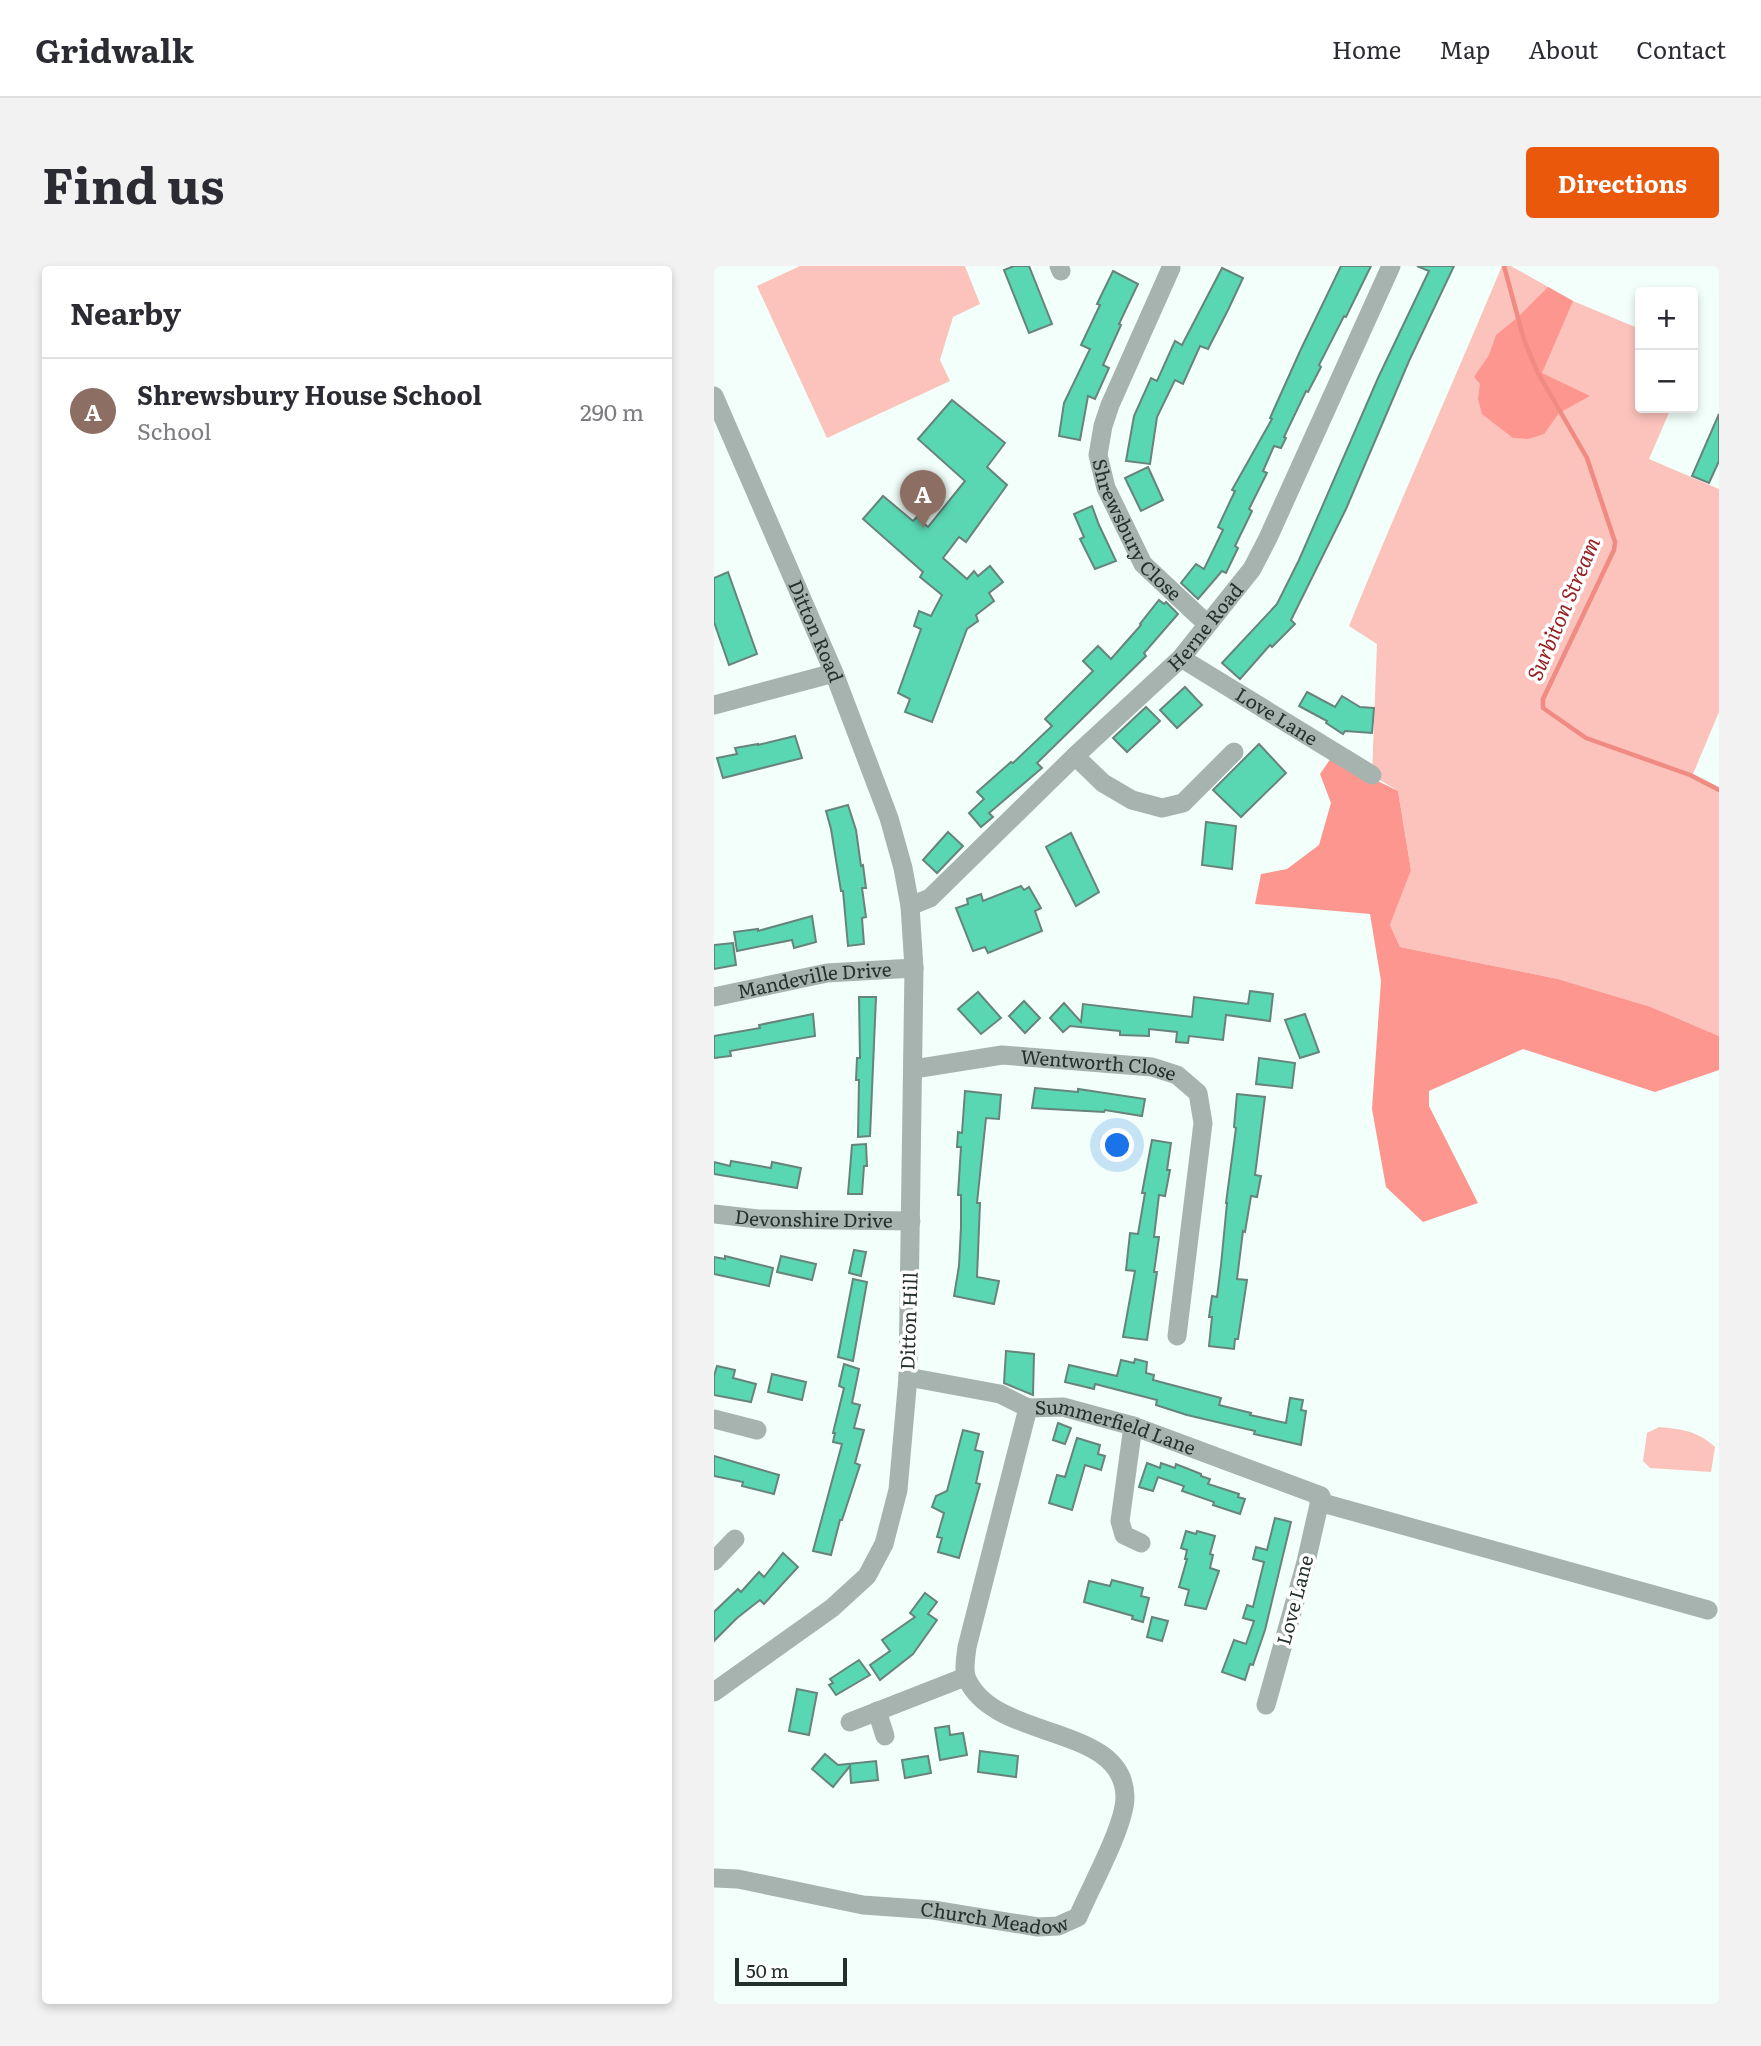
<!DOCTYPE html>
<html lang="en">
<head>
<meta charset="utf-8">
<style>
	:root { --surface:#fff; --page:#f2f2f3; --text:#2b2b33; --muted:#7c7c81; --line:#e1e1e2; --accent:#ea580c }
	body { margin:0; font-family:Literata,serif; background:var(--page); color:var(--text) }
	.controls { position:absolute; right:21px; top:21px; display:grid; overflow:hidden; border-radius:7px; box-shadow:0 4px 10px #0003 }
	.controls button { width:63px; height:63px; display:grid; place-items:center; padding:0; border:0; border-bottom:2px solid var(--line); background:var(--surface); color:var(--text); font:35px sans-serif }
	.scale { position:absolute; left:21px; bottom:18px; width:112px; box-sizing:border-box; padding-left:7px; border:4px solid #23302b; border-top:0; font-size:19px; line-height:24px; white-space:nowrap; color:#23302b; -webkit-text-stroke:5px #fff; paint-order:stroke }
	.you { position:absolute; left:404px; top:880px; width:24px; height:24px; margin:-18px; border:5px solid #fff; border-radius:50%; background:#1a73e8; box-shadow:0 0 0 10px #1a73e833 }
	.badge { display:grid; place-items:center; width:46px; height:46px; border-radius:50%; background:var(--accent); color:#fff; font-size:23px; font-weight:700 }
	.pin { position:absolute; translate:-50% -58px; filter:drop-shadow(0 2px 4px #0008) }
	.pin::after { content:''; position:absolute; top:37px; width:24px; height:21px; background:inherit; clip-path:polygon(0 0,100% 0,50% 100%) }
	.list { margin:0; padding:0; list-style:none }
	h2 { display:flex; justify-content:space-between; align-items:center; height:91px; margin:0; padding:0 28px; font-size:30px }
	h2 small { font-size:23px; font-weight:400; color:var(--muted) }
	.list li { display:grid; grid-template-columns:46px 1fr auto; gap:21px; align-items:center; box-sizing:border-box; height:105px; padding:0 28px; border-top:2px solid var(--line) }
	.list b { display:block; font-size:26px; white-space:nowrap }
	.list p { margin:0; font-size:23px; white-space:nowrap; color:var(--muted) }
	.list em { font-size:23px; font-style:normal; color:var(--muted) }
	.map { position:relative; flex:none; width:1005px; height:1738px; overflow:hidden; border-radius:7px }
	header { display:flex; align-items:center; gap:42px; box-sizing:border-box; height:98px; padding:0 35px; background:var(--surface); border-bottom:2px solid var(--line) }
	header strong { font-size:33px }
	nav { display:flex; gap:38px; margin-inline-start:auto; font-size:24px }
	.intro { display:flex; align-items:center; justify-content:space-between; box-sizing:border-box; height:168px; padding:0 42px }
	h1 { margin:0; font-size:49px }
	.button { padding:18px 32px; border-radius:7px; background:var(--accent); color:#fff; font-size:24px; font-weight:700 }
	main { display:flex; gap:42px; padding:0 42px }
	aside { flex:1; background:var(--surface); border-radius:7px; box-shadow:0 4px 10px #0003 }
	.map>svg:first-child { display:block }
	.green { fill:#fcc2bc }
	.forest { fill:#fd968e }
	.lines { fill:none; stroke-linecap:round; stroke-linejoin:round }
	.stream { stroke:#f08b83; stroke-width:4.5 }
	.building { fill:#59d7b3; stroke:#67847a; stroke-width:2 }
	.minor { stroke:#a6b3ae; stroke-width:19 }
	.labels { text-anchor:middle; stroke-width:7; stroke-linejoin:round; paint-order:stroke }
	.street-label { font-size:19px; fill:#23302b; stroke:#fff }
	.water-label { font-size:21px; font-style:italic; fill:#972022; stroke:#fff }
</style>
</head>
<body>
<header>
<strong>Gridwalk</strong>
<nav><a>Home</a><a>Map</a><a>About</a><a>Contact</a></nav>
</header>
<div class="intro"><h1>Find us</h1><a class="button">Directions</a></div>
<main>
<aside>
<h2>Nearby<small></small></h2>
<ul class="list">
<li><span class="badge" style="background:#8d6e63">A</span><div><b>Shrewsbury House School</b><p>School</p></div><em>290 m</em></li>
</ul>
</aside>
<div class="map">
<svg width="1005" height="1738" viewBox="0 0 1005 1738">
	<rect width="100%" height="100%" fill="#f2fffa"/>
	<g class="green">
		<polygon points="86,0 251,0 266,38 239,51 226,94 236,115 113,172 43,20"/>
		<path d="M 788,0 L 797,0 L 859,35 L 926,63 L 926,142 L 957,142 L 935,193 L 1005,223 L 1005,446 L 979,508 L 1005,521 L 1005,770 L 937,741 L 844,713 L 686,681 L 676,659 L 697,603 L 684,525 L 658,509 L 663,378 L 635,360 C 684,239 738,120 788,0 Z"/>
		<path d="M 945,1161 C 967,1163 984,1165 1001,1181 L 997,1206 L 936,1202 L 929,1195 L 933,1167 Z"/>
	</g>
	<g class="forest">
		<polygon points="834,21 859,35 828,107 876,130 845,147 830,168 814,173 799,172 768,148 764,133 766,118 760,111 775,89 782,69 803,52"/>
		<polygon points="617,492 684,525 697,604 676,659 686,681 844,713 937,741 1005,770 1005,804 941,826 809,783 715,825 715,840 764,937 709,956 672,921 658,843 667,715 656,648 541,638 547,608 573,603 605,579 617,537 606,508"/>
	</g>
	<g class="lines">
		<polyline class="stream" points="790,0 810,74 824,107 873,192 901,276 900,284 829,433 829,442 872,472 976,509 1005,524"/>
	</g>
	<g class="building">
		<polygon points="300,0 315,0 338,58 315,67 290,4"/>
		<polygon points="627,0 657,0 632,51 630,50 605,99 607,101 594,126 592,125 570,171 572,172 567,182 560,180 549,205 553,207 535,243 538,245 521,280 524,282 512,307 508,305 484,333 467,317 482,298 490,303 509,264 504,261 521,225 518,224 558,153 556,152 587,83"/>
		<polygon points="703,0 740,0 695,95 632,243 577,354 581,358 558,381 556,379 526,413 508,397 563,338 585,294 664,112 715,5"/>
		<polygon points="508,2 529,12 514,44 494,83 486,80 469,118 461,114 443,151 436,198 412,195 420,150 437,112 443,115 461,75 468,79"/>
		<polygon points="399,5 424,18 405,58 407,59 389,99 395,102 381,133 374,130 366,174 345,170 350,137 376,83 367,79 386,39 383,38"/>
		<polygon points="238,134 291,177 273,201 293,219 252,276 245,271 229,292 253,313 260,305 264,310 276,300 289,316 275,327 280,335 262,349 264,355 253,363 218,456 191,446 196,433 184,427 207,363 200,360 205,345 217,350 228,329 206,311 209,306 149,253 169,230 199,255 203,251 214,261 251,215 204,173"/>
		<polygon points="1005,148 1005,195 995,217 978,210"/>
		<polygon points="434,201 449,234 427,245 411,212"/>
		<polygon points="378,240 385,259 402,295 381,303 366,273 370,271 360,248"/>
		<polygon points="14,306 43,388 15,399 0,356 0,312"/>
		<polygon points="445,334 450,338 452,336 464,348 430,387 432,390 323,497 328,502 275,547 279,551 267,561 255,547 270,533 263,526 297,496 299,497 338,460 331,453 379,405 369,395 384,380 397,393 427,359 426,358"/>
		<polygon points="471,421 488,439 463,462 446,444"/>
		<polygon points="593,426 621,441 628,430 646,441 660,442 658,467 631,465 629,468 612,457 613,455 585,440"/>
		<polygon points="432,441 446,455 413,486 399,472"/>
		<polygon points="81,470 88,492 9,512 3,492 23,488 21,482 44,478 44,479"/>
		<polygon points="545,478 572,507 527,551 499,524"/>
		<polygon points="134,539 142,564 147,600 149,599 152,622 148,622 152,651 148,652 150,678 134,680 129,625 127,625 117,563 112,545"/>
		<polygon points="492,556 522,560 518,603 488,599"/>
		<polygon points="234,566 249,580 223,607 209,594"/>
		<polygon points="357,567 385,626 362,640 332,581"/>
		<polygon points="307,620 310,624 315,621 327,642 321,645 328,665 274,687 271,681 259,685 242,642 254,638 253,633 267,628 269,635"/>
		<polygon points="98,650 102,676 80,682 78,674 23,685 20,666 44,663 44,665"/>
		<polygon points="19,677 22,699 0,703 0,679"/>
		<polygon points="536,725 559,728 556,755 512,749 509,774 475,770 474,777 462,776 463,766 435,763 435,770 406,769 406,765 356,760 349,766 336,752 350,737 367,756 369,738 478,751 480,731 534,738"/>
		<polygon points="264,726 287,752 267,768 244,743"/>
		<polygon points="145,731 162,731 156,870 144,871 145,814 142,814 143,792 146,792"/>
		<polygon points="310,735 326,752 311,767 295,750"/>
		<polygon points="99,748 101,770 16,785 17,790 0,792 0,770 46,762 45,759"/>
		<polygon points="591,748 605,786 586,792 571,754"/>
		<polygon points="545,792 581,797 578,822 542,818"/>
		<polygon points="321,822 364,826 364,823 431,833 428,850 391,844 390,846 318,842"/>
		<polygon points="251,825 287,829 285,853 272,852 263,937 266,937 263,1011 285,1015 280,1038 240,1030 245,1000 247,961 247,929 244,929 247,881 243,881 244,866 248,867"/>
		<polygon points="523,828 551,831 541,909 547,910 543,931 537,930 531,966 529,965 523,1013 533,1014 524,1073 521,1073 520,1083 495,1080 498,1051 495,1051 498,1030 503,1031 507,999 513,937 512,937 522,862 520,861"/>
		<polygon points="438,874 457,877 453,904 456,904 451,930 445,929 440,971 445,971 440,1006 443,1006 433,1074 409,1071 421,1005 412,1004 416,967 424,968 431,927 428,927"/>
		<polygon points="152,878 153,900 150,900 148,928 134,928 138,879"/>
		<polygon points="17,895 57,902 58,896 87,902 83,922 0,908 0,896 16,900"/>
		<polygon points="140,984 152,986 147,1010 135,1007"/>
		<polygon points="11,990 59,1002 55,1020 0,1008 0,991 11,993"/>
		<polygon points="67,990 102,998 98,1014 63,1006"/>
		<polygon points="139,1013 153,1016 139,1095 124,1091"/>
		<polygon points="292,1085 320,1088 319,1129 290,1117"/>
		<polygon points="421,1093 433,1096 432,1107 440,1109 439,1114 507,1132 505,1139 537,1147 536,1149 572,1157 576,1132 589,1134 587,1144 592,1145 587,1179 540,1168 541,1165 473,1149 442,1139 443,1134 381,1118 380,1123 351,1116 355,1099 403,1110 407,1094 420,1097"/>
		<polygon points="130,1098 145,1103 138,1137 146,1139 140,1162 150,1164 141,1197 146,1199 128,1254 126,1254 117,1289 99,1285 128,1178 119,1176 121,1167 119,1167 130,1122 125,1120"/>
		<polygon points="3,1100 21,1104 19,1112 42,1118 37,1136 0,1129 0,1110"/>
		<polygon points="58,1108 92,1116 88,1134 54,1126"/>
		<polygon points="344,1157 357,1162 351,1178 339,1174"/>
		<polygon points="249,1164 265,1168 261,1184 269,1186 262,1217 266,1218 245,1292 224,1286 228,1272 223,1271 230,1247 218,1241 222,1230 233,1225"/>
		<polygon points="363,1172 386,1179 384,1188 391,1190 387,1204 371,1199 358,1244 335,1237 343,1209 351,1211"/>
		<polygon points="0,1190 65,1209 60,1228 28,1220 29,1216 0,1210"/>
		<polygon points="433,1197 446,1202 447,1197 461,1202 462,1198 487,1208 487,1210 496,1213 494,1218 525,1228 524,1231 531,1233 526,1248 499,1239 500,1236 468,1225 470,1220 444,1211 439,1225 425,1221"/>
		<polygon points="561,1252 577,1256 551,1364 539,1399 536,1398 531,1414 508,1406 520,1374 532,1378 540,1355 529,1352 533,1339 539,1341 550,1296 539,1293 542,1281 553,1284"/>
		<polygon points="472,1265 482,1268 483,1265 501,1270 496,1288 499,1289 496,1302 505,1305 492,1343 471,1339 475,1324 465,1321 473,1293 471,1293 473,1284 467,1282"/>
		<polygon points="69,1287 84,1301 50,1338 46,1334 23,1352 0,1375 0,1346 24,1323 27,1326 45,1306 50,1311"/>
		<polygon points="398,1314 429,1322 427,1330 435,1332 429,1356 418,1353 419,1350 370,1336 375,1315 396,1320"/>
		<polygon points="211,1327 223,1336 214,1348 223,1354 199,1388 166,1414 156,1399 176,1385 168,1374 201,1351 196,1347"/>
		<polygon points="438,1351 454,1355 448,1375 433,1371"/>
		<polygon points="145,1394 156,1409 122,1429 115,1419 119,1417 116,1413"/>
		<polygon points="83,1423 103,1427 95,1469 75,1465"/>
		<polygon points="235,1460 236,1469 249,1467 253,1489 226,1494 221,1462"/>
		<polygon points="266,1485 304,1490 302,1511 264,1506"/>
		<polygon points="111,1488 124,1499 162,1495 164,1514 137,1517 136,1500 119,1521 98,1503"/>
		<polygon points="214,1490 217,1507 191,1512 188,1494"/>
	</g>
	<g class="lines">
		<g class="minor">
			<polyline points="345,0 347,5"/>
			<path id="s1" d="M 457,2 L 396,139 L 389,160 L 384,189 L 392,222 L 429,298 L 492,357"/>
			<path id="s2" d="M 0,130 L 120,407 L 175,552 L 189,602 L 196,640 L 200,702 L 194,1111 L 184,1224 L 170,1278 L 153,1310 L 118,1342 L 0,1426"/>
			<path id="s3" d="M 467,392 L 658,509"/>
			<polyline points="0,439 120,407"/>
			<polyline points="361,490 389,517 418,534 448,542 469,537 520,486"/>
			<path id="s4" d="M 196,640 L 216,632 L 361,490 L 467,392 L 538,303 L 554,272 L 677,0"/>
			<path id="s5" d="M 0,731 L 113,707 L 200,702"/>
			<path id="s6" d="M 200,803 L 288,789 L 438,801 L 463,809 L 484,827 L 489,857 L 463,1070"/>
			<path id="s7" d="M 0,948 L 44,953 L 197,955"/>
			<path id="s8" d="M 194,1111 L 286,1128 L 314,1142 L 349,1141 L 419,1160 L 607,1230 L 592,1296 L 552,1439"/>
			<polyline points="0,1153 43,1164"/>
			<polyline points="419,1160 406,1255 410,1269 427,1277"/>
			<polyline points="605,1236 994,1344"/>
			<polyline points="0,1295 21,1273"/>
			<polyline points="163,1445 171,1470"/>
			<polyline points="136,1456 251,1411"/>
			<path id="s9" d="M 0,1612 L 24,1613 L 149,1639 L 219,1644 L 324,1661 L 344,1660 L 364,1651 C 376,1622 411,1560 411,1531 C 410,1457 281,1476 253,1413 C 249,1405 252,1390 253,1381 L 314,1142"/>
		</g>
	</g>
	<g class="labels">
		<g class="street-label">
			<text dy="7" stroke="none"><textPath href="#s1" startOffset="287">Shrewsbury Close</textPath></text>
			<text dy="7" stroke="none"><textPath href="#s4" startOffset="408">Herne Road</textPath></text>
			<text dy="7" stroke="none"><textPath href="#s2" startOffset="256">Ditton Road</textPath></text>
			<text dy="7" stroke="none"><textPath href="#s3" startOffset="112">Love Lane</textPath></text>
			<text dy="7" stroke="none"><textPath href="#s5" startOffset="102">Mandeville Drive</textPath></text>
			<text dy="7" stroke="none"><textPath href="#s6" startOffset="186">Wentworth Close</textPath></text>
			<text dy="7" stroke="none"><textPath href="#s7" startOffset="100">Devonshire Drive</textPath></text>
			<text transform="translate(195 1055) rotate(-88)" y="7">Ditton Hill</text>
			<text dy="7" stroke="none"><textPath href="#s8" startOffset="215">Summerfield Lane</textPath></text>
			<text transform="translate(581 1334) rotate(-75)" y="7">Love Lane</text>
			<text dy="7" stroke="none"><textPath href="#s9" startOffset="284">Church Meadow</textPath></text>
		</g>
		<g class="water-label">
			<text transform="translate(850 343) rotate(-67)" y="7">Surbiton Stream</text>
		</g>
	</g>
</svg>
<div class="controls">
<button>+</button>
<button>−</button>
</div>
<div class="scale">50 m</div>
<div class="you"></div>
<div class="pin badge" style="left:209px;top:262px;background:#8d6e63">A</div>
</div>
</main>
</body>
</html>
